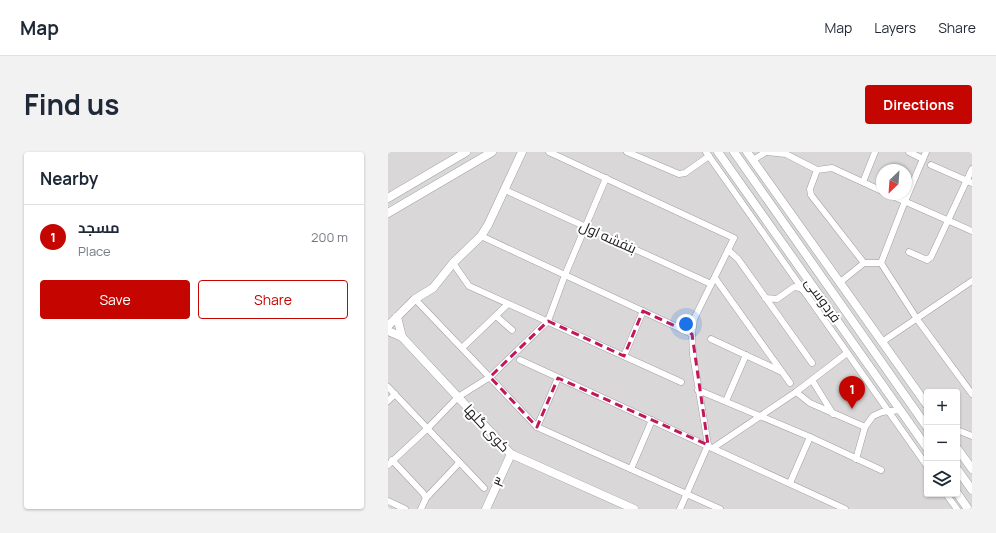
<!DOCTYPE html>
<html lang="en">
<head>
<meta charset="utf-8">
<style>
	:root { --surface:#fff; --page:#f2f2f3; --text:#1f2937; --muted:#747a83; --line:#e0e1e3; --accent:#c50500 }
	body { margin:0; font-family:Manrope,Cairo,sans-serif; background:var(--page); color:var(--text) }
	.controls { position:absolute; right:12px; bottom:12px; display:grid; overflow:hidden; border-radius:4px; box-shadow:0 1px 3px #0004 }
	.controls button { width:36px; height:36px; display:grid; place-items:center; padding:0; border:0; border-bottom:1px solid var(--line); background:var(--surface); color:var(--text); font:20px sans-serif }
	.compass { position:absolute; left:488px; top:12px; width:36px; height:36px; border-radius:50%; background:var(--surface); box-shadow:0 1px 3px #0004; rotate:205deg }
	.you { position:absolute; left:298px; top:172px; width:14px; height:14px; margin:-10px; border:3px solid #fff; border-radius:50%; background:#1a73e8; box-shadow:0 0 0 6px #1a73e833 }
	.badge { display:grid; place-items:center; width:26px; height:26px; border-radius:50%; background:var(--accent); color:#fff; font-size:13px; font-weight:700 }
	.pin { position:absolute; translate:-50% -33px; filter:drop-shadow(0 1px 2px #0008) }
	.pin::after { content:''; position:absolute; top:21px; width:14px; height:12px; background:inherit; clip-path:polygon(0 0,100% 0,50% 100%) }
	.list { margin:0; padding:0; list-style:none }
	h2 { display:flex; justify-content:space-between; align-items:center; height:52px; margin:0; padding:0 16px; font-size:17px }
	h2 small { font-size:13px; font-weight:400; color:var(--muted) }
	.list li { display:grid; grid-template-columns:26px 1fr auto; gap:12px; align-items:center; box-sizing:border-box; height:64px; padding:0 16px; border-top:1px solid var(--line) }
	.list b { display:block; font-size:15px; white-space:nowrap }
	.list p { margin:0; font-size:13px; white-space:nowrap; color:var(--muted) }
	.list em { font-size:13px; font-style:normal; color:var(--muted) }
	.actions { display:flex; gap:8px; padding:12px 16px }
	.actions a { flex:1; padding:9px 0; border:1px solid var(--accent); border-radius:4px; text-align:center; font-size:14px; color:var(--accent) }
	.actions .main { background:var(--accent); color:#fff }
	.icon { flex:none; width:22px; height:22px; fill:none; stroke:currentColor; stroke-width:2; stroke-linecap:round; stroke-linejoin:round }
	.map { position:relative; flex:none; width:584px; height:357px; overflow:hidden; border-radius:4px }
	header { display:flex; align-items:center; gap:24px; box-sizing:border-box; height:56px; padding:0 20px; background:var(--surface); border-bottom:1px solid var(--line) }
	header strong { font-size:19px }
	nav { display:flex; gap:22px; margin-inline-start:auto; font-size:14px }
	.intro { display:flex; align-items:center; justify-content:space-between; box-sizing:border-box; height:96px; padding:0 24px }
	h1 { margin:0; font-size:28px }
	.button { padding:10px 18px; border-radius:4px; background:var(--accent); color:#fff; font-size:14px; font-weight:700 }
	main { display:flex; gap:24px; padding:0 24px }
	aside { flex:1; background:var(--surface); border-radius:4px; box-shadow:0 1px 3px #0004 }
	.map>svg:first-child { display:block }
	.residential { fill:#d9d7d7; fill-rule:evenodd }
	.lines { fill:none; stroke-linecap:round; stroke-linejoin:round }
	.minor-casing { stroke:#a1a1a1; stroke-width:7 }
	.tertiary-casing { stroke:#a1a1a1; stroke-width:9 }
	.minor { stroke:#fff; stroke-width:6 }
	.tertiary { stroke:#fff; stroke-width:8 }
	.marked { fill:none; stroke:#c2185b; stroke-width:3; stroke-dasharray:8 5; stroke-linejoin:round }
	.labels { text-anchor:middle; stroke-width:4; stroke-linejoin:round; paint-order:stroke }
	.street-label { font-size:14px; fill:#1a1a1a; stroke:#fff }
</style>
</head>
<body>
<header>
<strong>Map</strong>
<nav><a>Map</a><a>Layers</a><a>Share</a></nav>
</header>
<div class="intro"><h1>Find us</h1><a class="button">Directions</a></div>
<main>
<aside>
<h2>Nearby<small></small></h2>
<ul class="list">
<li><span class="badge">1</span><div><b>مسجد</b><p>Place</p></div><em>200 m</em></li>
</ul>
<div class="actions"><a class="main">Save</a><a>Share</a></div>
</aside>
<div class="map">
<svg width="584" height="357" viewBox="0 0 584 357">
	<rect width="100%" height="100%" fill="#ede8df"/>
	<path class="residential" d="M 0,0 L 584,0 L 584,357 L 0,357 ZM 494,18 L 518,18 L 518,42 L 494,42 ZM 539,240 L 569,240 L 569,342 L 539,342 Z"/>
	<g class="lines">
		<g class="minor-casing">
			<g id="minor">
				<polyline points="161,0 346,86 306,167 304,182 305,203 320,293"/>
				<polyline points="239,0 291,22 297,21 321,4"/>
				<polyline points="318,0 539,314"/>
				<polyline points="379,0 398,2 429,18 444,16 494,39"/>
				<polyline points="521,0 535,7"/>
				<polyline points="365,8 378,0"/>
				<polyline points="543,13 584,31"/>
				<polyline points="429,18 422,37 423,43 476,111"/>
				<polyline points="475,30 487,0"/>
				<polyline points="117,38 323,132"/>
				<polyline points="500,42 584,79"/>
				<polyline points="93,84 304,182"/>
				<polyline points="340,98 350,107 424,211"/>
				<polyline points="521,100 539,108 543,105 584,17"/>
				<polyline points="65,111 81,134 293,230"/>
				<polyline points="493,111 529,167 584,242"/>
				<polyline points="493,111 517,49 538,0"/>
				<polyline points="327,126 402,231"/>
				<polyline points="451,131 476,111 493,111"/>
				<polyline points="377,146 389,147 406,135 412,136 415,138"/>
				<polyline points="27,147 149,275 332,357"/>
				<polyline points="108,164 124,178"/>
				<polyline points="323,187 392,219"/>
				<polyline points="494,190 584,129"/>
				<polyline points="74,196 120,152"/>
				<polyline points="236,204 255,159"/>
				<polyline points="132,208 457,357"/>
				<polyline points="424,228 445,262"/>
				<polyline points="0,235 96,336"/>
				<polyline points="310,238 422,285 493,318"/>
				<polyline points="408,240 422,251 477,275 485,264 494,260 512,258"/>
				<polyline points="0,249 7,242"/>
				<polyline points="338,249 358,203"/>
				<polyline points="149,275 170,226"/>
				<polyline points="569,278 584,284"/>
				<polyline points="325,296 408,240 459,201"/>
				<polyline points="468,307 477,275"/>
				<polyline points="4,308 35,341 38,346"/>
				<polyline points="0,313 40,276 70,245 102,225 160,169 177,123 218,26"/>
				<polyline points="243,317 264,268"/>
				<polyline points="402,331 422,285"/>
				<polyline points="558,342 569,357"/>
				<polyline points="0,349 17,357"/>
				<polyline points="33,357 38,346 71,311"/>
				<polyline points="292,357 320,293"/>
			</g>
		</g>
		<g class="tertiary-casing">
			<g id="tertiary">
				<polyline points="330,0 539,296"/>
				<polyline points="346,0 539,275"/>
				<polyline points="359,0 539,253"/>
				<polyline points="0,46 78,0"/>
				<polyline points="0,61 104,0"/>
				<polyline points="9,165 14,185 123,302 246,357"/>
				<polyline points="0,174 27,147 45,136 65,111 93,84 100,73 134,0"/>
				<polyline points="0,179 14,185"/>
				<polyline points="569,296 584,317"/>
				<polyline points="569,317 584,338"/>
				<polyline points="569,341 580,357"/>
				<polyline points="98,357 123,302"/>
			</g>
		</g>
		<use href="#minor" class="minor"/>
		<use href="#tertiary" class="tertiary"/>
	</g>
	<path class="marked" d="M 255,159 L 304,182 L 320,293 L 170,226 L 149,275 L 102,225 L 160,169 L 236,204 Z"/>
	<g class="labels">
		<g class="street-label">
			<text transform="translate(220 85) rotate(24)" y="5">بنفشه اول</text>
			<text transform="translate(435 148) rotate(55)" y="5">فردوسی</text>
			<text transform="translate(99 276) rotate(47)" y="5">کوی گلها</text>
			<text transform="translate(111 330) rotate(-66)" y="5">۳</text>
		</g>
	</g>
</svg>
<div class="controls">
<button>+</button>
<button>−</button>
<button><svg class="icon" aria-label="layers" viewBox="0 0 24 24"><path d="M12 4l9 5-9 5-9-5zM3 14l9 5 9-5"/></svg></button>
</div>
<svg class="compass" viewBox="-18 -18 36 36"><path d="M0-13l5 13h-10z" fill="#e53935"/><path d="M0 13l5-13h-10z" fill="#747a83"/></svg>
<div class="you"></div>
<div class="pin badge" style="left:464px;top:257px">1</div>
</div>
</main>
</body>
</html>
